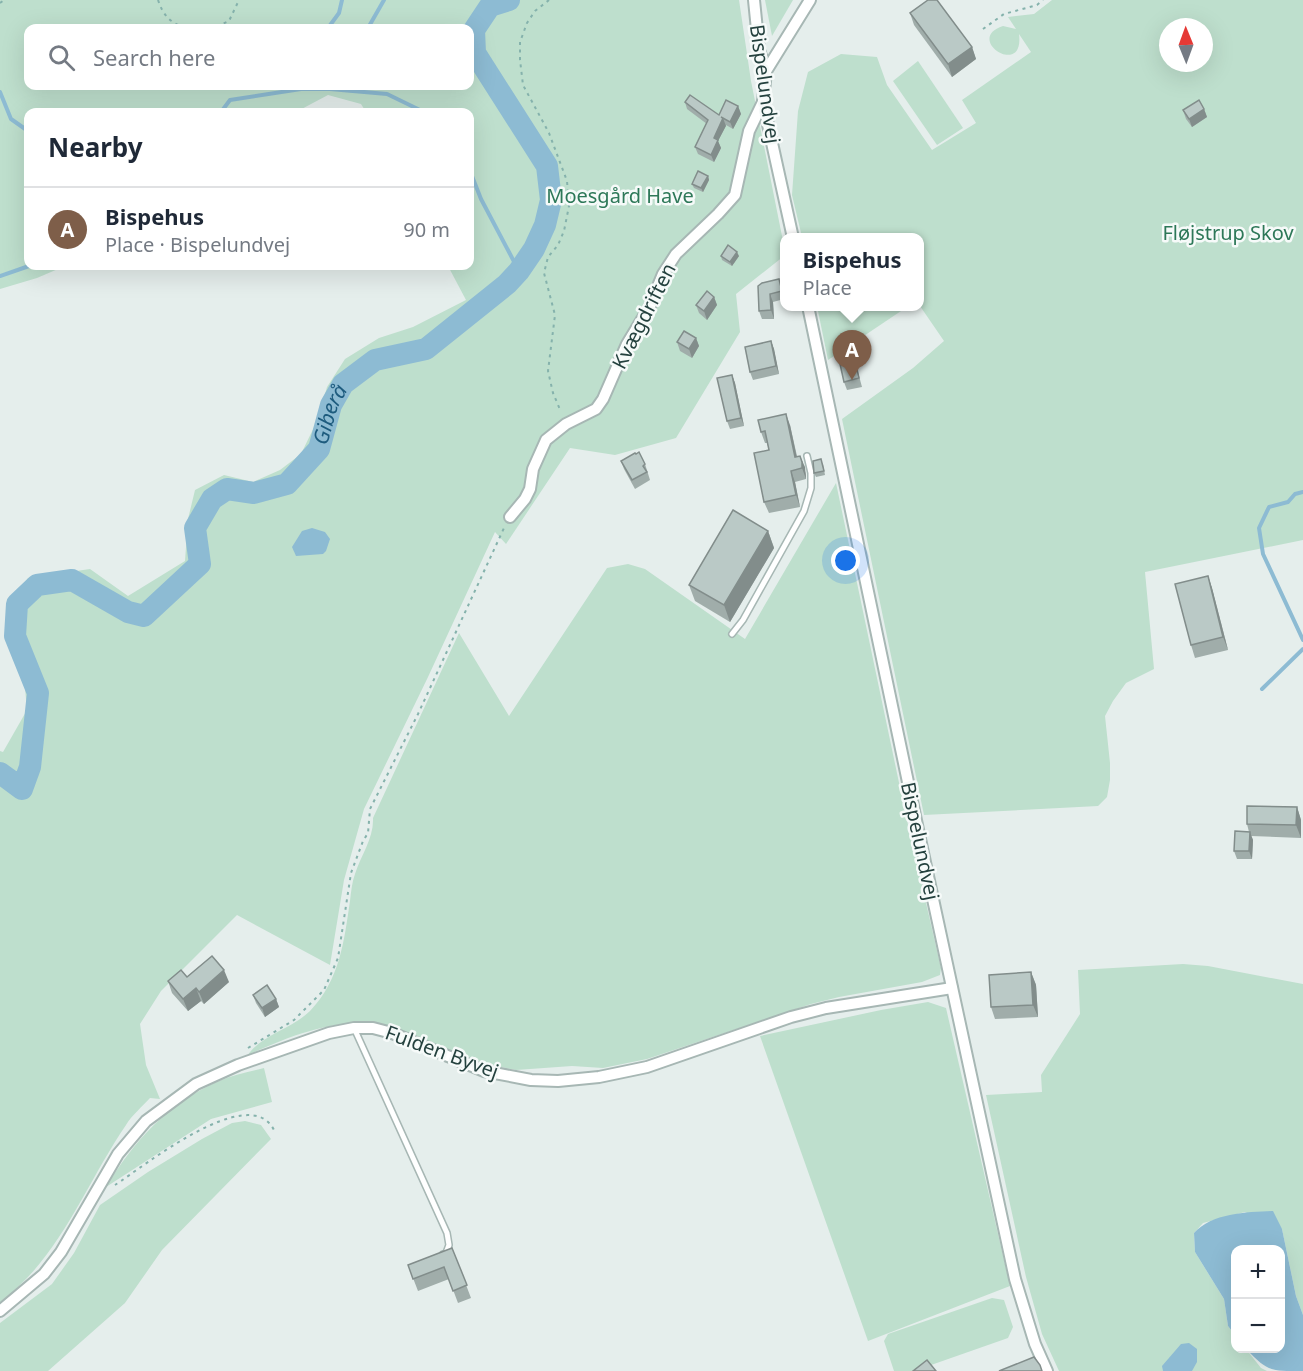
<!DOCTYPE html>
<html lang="en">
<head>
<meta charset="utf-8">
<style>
	:root { --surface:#fff; --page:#f6f6f7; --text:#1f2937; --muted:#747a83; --line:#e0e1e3; --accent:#7e5e49 }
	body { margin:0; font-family:"Noto Sans",sans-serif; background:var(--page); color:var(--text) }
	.controls { position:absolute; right:18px; bottom:18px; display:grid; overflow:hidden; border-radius:12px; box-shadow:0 6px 24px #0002 }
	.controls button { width:54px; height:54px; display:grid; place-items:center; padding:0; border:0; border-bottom:2px solid var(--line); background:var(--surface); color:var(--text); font:30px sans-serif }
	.compass { position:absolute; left:1159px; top:18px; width:54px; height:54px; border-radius:50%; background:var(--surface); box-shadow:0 6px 24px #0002; rotate:359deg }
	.you { position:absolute; left:846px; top:561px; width:21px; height:21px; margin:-15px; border:4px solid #fff; border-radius:50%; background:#1a73e8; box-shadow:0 0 0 9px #1a73e833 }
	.badge { display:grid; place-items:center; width:39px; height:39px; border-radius:50%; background:var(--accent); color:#fff; font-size:20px; font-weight:700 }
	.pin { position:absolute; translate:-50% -50px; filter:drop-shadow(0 2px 3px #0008) }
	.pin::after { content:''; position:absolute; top:32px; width:21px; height:18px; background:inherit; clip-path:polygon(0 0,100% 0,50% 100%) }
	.popup { position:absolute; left:780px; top:233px; width:144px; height:78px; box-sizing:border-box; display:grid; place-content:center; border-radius:12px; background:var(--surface); filter:drop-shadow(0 2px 4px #0005); font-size:20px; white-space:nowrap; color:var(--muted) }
	.popup b { font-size:22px; color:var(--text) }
	.popup::after { content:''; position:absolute; left:50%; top:100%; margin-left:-12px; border:12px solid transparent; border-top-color:var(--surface) }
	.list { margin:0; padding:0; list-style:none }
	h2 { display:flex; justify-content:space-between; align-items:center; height:78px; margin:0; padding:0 24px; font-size:26px }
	h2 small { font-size:20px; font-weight:400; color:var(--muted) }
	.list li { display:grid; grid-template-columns:39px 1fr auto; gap:18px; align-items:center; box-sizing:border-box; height:84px; padding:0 24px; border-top:2px solid var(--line) }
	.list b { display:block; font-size:22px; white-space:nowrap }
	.list p { margin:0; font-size:20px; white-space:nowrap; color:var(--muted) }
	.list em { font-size:20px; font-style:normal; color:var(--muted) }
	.icon { flex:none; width:33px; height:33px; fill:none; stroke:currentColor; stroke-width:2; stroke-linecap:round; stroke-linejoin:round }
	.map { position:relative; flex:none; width:1303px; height:1371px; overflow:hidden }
	.search { position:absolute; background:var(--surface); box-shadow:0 6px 24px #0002; left:24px; top:24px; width:450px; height:66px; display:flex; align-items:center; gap:15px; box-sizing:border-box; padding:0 21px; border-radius:12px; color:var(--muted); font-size:22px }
	.panel { position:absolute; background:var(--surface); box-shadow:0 6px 24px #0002; left:24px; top:108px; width:450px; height:162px; border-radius:12px }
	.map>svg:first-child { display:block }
	.green { fill:#bedfcd; fill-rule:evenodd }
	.water { fill:#8dbbd3 }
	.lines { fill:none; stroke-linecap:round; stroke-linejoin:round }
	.stream { stroke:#8dbbd3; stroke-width:4 }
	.river { stroke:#8dbbd3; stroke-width:22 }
	.lane-casing { stroke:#a7b7b4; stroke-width:8 }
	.street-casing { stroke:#a7b7b4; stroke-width:14 }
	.path { stroke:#85b2ac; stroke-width:2; stroke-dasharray:3 4.5; stroke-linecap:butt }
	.lane { stroke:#fff; stroke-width:5 }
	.street { stroke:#fff; stroke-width:10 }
	.wall { fill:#a0adaa }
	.shaded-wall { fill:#828d8b }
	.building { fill:#bac9c6; stroke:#828d8b; stroke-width:1.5 }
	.labels { text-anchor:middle; stroke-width:5; stroke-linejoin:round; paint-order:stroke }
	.street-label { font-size:20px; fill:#24413e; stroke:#f6faf9 }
	.park-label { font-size:20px; fill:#2d7858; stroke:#f6faf9 }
	.water-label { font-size:21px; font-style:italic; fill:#1d5b7e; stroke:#f6faf9 }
</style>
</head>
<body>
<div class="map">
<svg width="1303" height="1371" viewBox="0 0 1303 1371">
	<rect width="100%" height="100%" fill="#e5eeec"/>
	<g class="green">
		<path d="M 0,0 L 739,0 L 751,81 L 784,246 L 784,256 L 736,294 L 740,332 L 676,438 L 615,455 L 570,448 L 506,544 L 495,532 L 428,677 L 364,809 L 344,880 L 330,965 L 237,915 L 161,991 L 140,1024 L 146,1065 L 160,1099 L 150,1098 C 142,1107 132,1115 126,1125 C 85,1185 60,1258 0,1302 L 0,751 L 3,752 L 27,710 L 25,688 L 8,638 L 7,609 L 28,578 L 90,569 L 128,596 L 185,561 L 188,519 L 195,490 L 224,475 L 253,482 L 280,470 L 301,454 L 318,419 L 327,387 L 345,359 L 379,338 L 413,327 L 466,300 L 448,266 L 470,266 L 470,112 L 366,112 L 361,104 L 328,95 L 296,112 L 28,112 L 28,266 L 65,266 L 37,278 L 0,289 ZM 28,28 L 470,28 L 470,86 L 28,86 Z"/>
		<polygon points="765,0 793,0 772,36"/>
		<path d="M 1052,0 L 1303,0 L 1303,540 L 1145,572 L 1154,669 L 1126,683 L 1113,701 L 1105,716 L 1110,763 L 1110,780 L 1107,797 L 1098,806 L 924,815 L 842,419 L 913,368 L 944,341 L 920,306 L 920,238 L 802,237 L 792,195 L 798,111 L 808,72 L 841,54 L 877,57 L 887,85 L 932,150 L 976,123 L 962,100 L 1031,52 L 1019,34 C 1025,79 963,39 1003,26 L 1016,29 L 1008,17 L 1034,14 ZM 1168,27 L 1204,27 L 1204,63 L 1168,63 Z"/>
		<polygon points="918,61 963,128 937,145 893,81"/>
		<polygon points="817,306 907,306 907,307 828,360"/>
		<path d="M 836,483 L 906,816 L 941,968 L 940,975 L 922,982 L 839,997 L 811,1004 L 647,1059 L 603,1068 L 572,1066 L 516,1070 L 486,1064 L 379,1023 C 333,1019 289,1036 248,1055 C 260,1036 293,1028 310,1011 C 340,980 344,941 350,901 C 351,892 352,882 355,874 C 361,855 374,838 373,818 L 459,633 L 509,716 L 607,568 L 628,564 L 645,569 L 745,639 Z"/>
		<polygon points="1183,964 1208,966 1303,984 1303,1315 1296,1296 1282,1229 1245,1212 1203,1223 1194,1233 1195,1252 1224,1299 1228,1326 1235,1335 1236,1348 1246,1349 1261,1368 1267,1371 1059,1371 1042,1334 1026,1277 986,1095 1042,1092 1041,1075 1080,1014 1078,970"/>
		<polygon points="928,1002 946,1008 1010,1286 868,1341 760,1036 881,1010"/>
		<path d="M 264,1068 L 272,1102 L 211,1119 L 106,1187 C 134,1141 168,1103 219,1081 C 233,1075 249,1072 264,1068 Z"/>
		<polygon points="245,1121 261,1125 271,1139 162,1250 125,1303 48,1371 0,1371 0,1323 52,1284 74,1253 100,1205 148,1172 202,1139 232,1123"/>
		<polygon points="992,1298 1004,1300 1013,1327 1008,1338 914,1371 894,1371 884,1341 888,1334"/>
	</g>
	<g class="water">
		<polygon points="312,528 325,532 330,539 326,551 323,554 296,556 292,547 302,531"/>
		<path d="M 1273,1211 L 1282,1229 L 1296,1296 L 1303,1315 L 1303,1371 C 1268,1371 1268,1371 1246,1349 L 1280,1348 L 1280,1250 L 1236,1250 L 1235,1335 L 1228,1326 L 1224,1299 L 1195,1252 L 1194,1233 C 1212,1213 1247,1212 1273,1211 Z"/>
		<polygon points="1189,1343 1197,1349 1197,1362 1192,1371 1163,1371 1162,1366 1181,1344"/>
	</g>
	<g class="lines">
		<g class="stream">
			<polyline points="328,28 339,13 342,0"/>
			<polyline points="368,28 384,0"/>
			<polyline points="0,92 11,119 28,131"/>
			<polyline points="221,112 230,100 301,89 330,89 387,94 424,112"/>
			<polyline points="470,171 481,199 519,271"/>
			<polyline points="0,276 29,266"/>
			<polyline points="1303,492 1295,494 1288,502 1269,507 1259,528 1263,554 1303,640"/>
			<polyline points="1262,689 1303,649"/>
		</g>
		<path class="river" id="s1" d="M 0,773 L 22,789 L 30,767 L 38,693 L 15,636 L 17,604 L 37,585 L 72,580 L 128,612 L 144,616 L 200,564 L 195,528 L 212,499 L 227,489 L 254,493 L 287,484 L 319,449 L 331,405 L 343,384 L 375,360 L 426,349 L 507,284 L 519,271 L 534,249 L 545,225 L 551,200 L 547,166 L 475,53 L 474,30 L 490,6 L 509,0"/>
		<g class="lane-casing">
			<g id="lane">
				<polyline points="732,634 743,620 804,511 811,488 811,473 807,456"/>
				<polyline points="354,1028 447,1233 449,1245 446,1253 443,1254"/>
			</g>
		</g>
		<g class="street-casing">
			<g id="street">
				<polyline points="754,0 759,50 766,71 763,102 793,238"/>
				<polyline points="766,71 810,0"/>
				<polyline points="808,306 917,825 1015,1279 1035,1344 1047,1371"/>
				<polyline points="510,517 525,499 530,489 533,469 546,440 566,424 596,409 603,399 627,344 650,306 663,274 676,254 718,214 735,195 749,131 763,102"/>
				<polyline points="0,1311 44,1274 61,1252 118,1154 146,1121 196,1084 238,1065 329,1033 354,1028 373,1028 392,1033 484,1071 531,1080 558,1081 599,1077 647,1067 791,1017 826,1008 952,988"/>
			</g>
		</g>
		<g class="path">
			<path d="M 158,0 C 163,15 170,23 186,28"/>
			<polyline points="549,0 535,11 527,23 520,42 520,60 523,85 549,133 567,181 569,206 564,231 558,245 548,257 544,273 555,315 548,371 553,393 561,412"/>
			<polyline points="0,3 4,0"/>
			<polyline points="202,28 216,27 229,21 239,0"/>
			<polyline points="983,29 1004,14 1037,5 1043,0"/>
			<polyline points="248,1048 294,1020 324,990 338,958 351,873 363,841 368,833 370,809 418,714 504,528"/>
			<path d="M 115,1185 C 143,1167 249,1081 274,1130"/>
		</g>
		<use href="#lane" class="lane"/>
		<use href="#street" class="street"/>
	</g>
	<g class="wall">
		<polygon points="910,13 972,47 976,59 952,77 914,25"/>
		<polygon points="685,102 719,115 738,106 741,114 733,129 726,125 718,141 721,148 714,162 698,154 695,147 707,124 687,109"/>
		<polygon points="1204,109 1207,117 1192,127 1186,119 1183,110"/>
		<polygon points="708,176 709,180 703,192 694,188 692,184"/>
		<polygon points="721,256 739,256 732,266 722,260"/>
		<polygon points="758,286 782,287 784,299 773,302 774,319 762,319 759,311"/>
		<polygon points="714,297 717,305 707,320 699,313 696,305"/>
		<polygon points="696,338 699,346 692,358 680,351 677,342"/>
		<polygon points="771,341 774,349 779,374 753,380 750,372"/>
		<polygon points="855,361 862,387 847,390 844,382"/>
		<polygon points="732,375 735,383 744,426 730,429 727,421"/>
		<polygon points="790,425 797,456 800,456 806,474 806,479 795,482 800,507 769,513 764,502 769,450 767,443 765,443 761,432"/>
		<polygon points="621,461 645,464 650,480 635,489 624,469"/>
		<polygon points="823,464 825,475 816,477 814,473"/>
		<polygon points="768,531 774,548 730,622 695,601 689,585"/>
		<polygon points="1208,576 1212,588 1228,650 1195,658 1191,645"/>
		<polygon points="1297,807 1301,820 1301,838 1251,836 1253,840 1252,859 1237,859 1234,851 1249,832 1247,824"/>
		<polygon points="1031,972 1036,985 1038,1017 995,1019 991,1007"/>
		<polygon points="187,977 229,982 204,1004 201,1001 188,1011 172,993 168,981"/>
		<polygon points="253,995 276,999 279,1007 265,1017 256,1003"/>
		<polygon points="452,1248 471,1298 458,1303 449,1279 418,1291 408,1265"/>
	</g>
	<g class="shaded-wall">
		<polygon points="972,47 976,59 952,77 948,64"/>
		<polygon points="738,106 741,114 733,129 730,122"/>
		<polygon points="1204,109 1207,117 1192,127 1189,119"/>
		<polygon points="723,118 726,126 718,141 721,148 714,162 711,155 714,138"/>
		<polygon points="708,176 709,180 703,192 701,188"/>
		<polygon points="737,252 739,256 732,266 730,262"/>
		<polygon points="770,294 773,302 774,319 771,310"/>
		<polygon points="714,297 717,305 707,320 704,311"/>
		<polygon points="696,338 699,346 692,358 689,349"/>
		<polygon points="771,341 774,349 779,374 776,366"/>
		<polygon points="732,375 735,383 744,426 741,418"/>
		<polygon points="786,414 790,425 799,468 795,457"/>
		<polygon points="800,456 805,467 806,479 802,468"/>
		<polygon points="791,471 795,482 800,507 796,495"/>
		<polygon points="768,531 774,548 730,622 724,605"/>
		<polygon points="1208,576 1212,588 1228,650 1223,637"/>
		<polygon points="1297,807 1301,820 1301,838 1296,825"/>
		<polygon points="1250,832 1253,840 1252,859 1249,851"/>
		<polygon points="224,970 229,982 204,1004 199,992"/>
		<polygon points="1031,972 1036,985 1038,1017 1033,1005"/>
		<polygon points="196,988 201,1001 188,1011 183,999"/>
		<polygon points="276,999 279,1007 265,1017 262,1008"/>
	</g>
	<g class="building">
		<polygon points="928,0 937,0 972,47 948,64 910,13"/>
		<polygon points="690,95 719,115 726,100 738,106 730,122 721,117 723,118 714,138 718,140 711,155 695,147 708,120 685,102"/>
		<polygon points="1199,100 1204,109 1189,119 1183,110"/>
		<polygon points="698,171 708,176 701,188 692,184"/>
		<polygon points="728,245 737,252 730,262 721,256"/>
		<polygon points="779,279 782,291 770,294 771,310 759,311 758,286 762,283"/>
		<polygon points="707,291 714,297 704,311 696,305"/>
		<polygon points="684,331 696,338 689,349 677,342"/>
		<polygon points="771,341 776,366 750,372 745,347"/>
		<polygon points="855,361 859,378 844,382 840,364"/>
		<polygon points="732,375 741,418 727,421 717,378"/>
		<polygon points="786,414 795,457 800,456 802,462 802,468 791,471 796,495 764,502 754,453 769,450 765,431 761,432 758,420"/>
		<polygon points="639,452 645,464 643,466 647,472 632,480 621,461 635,453 636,454"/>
		<polygon points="821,459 824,471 814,473 813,461"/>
		<polygon points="733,510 768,531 724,605 689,585"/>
		<polygon points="1208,576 1223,637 1191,645 1175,584"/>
		<polygon points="1247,806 1297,807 1296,825 1247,824"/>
		<polygon points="1235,831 1250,832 1249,851 1234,851"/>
		<polygon points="212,956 224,970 199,992 196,988 183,999 168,981 181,970 187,977"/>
		<polygon points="1031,972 1033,1005 991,1007 989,975"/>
		<polygon points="267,985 276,999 262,1008 253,995"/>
		<polygon points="452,1248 467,1285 453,1291 444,1267 413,1279 408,1265"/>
		<polygon points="1034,1357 1040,1365 1042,1371 999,1371"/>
		<polygon points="927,1360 936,1371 913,1371"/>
	</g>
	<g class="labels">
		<g class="street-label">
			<text transform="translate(765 84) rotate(82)" y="7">Bispelundvej</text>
			<text transform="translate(644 316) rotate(-63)" y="7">Kvægdriften</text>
			<text transform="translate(920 841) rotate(78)" y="7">Bispelundvej</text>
			<text transform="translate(442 1052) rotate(20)" y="7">Fulden Byvej</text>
		</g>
		<g class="park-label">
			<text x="620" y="203">Moesgård Have</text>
			<text x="1228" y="240">Fløjstrup Skov</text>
		</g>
		<g class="water-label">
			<text dy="7" stroke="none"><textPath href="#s1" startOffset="672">Giberå</textPath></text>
		</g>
	</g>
</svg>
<div class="controls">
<button>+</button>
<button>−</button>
</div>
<svg class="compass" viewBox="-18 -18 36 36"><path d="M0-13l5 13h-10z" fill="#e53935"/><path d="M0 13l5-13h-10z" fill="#747a83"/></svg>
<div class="you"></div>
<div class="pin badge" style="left:852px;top:380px">A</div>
<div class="popup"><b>Bispehus</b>Place</div>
<div class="search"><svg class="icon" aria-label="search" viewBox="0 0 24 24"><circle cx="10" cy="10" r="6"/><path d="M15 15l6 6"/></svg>Search here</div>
<section class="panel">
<h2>Nearby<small></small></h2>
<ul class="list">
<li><span class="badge">A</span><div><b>Bispehus</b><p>Place · Bispelundvej</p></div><em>90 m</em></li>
</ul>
</section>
</div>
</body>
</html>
